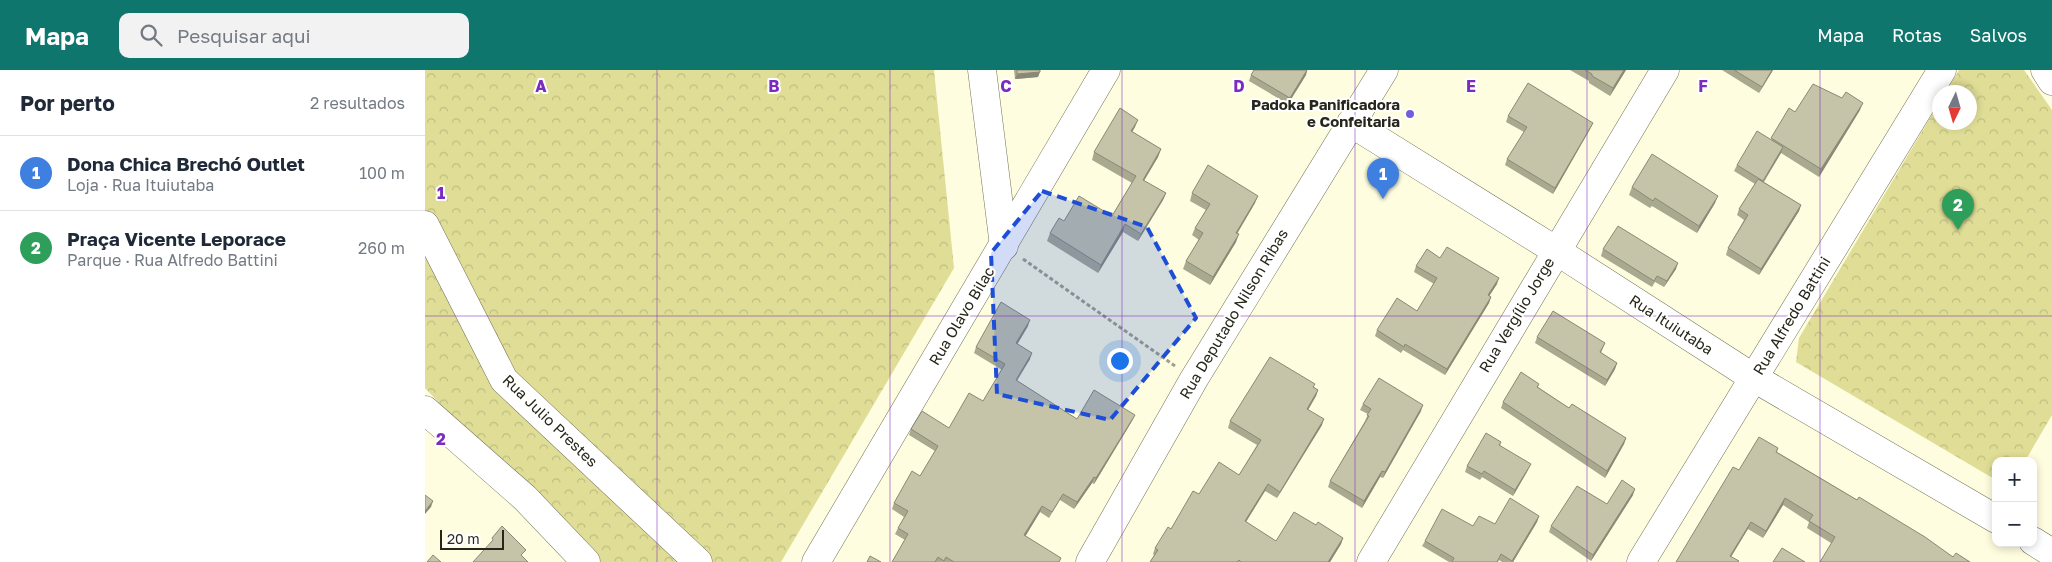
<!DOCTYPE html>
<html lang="pt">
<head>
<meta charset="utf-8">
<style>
	:root { --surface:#fff; --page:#f2f2f3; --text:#1f2937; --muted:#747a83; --line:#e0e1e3; --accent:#0f766e }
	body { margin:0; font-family:"Golos Text",sans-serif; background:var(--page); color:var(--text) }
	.controls { position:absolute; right:15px; bottom:15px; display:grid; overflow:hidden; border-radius:10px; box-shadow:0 2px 8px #0003 }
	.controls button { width:45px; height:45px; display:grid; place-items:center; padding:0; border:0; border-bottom:1px solid var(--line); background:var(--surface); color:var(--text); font:25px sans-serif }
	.compass { position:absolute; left:1507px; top:15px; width:45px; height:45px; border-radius:50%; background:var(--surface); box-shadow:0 2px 8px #0003; rotate:185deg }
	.scale { position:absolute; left:15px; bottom:12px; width:64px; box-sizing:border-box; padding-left:5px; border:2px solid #27261b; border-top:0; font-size:14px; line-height:18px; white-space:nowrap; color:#27261b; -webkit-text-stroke:4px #fff; paint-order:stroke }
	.you { position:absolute; left:694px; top:290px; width:18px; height:18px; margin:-12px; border:4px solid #fff; border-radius:50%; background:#1a73e8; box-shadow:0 0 0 8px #1a73e833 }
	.badge { display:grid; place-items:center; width:32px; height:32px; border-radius:50%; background:var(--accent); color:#fff; font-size:16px; font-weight:700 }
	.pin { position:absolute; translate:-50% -41px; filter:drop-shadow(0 1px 2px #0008) }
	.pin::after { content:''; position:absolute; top:26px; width:18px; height:15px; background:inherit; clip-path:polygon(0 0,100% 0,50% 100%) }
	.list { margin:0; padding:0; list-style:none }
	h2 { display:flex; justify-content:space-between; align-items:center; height:65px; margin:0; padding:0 20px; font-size:21px }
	h2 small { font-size:16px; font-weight:400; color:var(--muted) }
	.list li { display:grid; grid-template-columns:32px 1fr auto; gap:15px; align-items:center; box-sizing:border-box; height:75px; padding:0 20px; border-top:1px solid var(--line) }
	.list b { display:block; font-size:19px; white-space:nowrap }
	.list p { margin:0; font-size:16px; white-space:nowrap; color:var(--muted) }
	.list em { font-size:16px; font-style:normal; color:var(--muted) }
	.icon { flex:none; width:28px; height:28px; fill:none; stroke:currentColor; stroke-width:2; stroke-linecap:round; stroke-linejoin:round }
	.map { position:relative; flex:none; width:1627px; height:492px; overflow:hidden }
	header { display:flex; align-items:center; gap:30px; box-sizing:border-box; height:70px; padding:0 25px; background:var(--accent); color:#fff }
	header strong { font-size:24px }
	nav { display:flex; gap:28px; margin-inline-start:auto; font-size:18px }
	.search { width:350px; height:45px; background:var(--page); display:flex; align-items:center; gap:12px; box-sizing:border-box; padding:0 18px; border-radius:10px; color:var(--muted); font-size:19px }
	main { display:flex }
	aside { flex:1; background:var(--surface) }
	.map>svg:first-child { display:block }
	.park { fill:url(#park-crowns) }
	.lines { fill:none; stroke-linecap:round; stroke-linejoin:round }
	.minor-casing { stroke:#737258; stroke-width:29 }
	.path { stroke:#a1a08a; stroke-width:3; stroke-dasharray:4 2.5; stroke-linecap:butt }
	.minor { stroke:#fff; stroke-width:28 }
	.wall { fill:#a9a990 }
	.shaded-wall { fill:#8a8976 }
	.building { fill:#c5c4a8; stroke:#8a8976 }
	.marked { fill:#1d4ed8; fill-opacity:0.2; stroke:#1d4ed8; stroke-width:4; stroke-dasharray:10 6; stroke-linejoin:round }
	.grid { fill:none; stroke:#7b2cbf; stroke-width:1; stroke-opacity:0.55 }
	.poi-dot { fill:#715fd9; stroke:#fff; stroke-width:2 }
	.labels { text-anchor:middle; stroke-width:4; stroke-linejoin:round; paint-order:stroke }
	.poi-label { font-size:15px; font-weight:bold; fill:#27261b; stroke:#fff; text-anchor:end }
	.street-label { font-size:15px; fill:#27261b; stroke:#fff }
	.grid-label { font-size:16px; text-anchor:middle; font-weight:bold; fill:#7b2cbf; stroke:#fff; stroke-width:4; stroke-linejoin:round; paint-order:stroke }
</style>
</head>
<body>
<header>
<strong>Mapa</strong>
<div class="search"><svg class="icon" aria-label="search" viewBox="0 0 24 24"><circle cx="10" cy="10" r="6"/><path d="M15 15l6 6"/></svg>Pesquisar aqui</div>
<nav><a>Mapa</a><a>Rotas</a><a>Salvos</a></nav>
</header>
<main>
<aside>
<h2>Por perto<small>2 resultados</small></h2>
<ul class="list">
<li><span class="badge" style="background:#3f7fe0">1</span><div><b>Dona Chica Brechó Outlet</b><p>Loja · Rua Ituiutaba</p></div><em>100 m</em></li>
<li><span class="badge" style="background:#2e9e5b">2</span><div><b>Praça Vicente Leporace</b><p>Parque · Rua Alfredo Battini</p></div><em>260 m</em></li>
</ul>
</aside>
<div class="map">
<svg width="1627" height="492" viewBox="0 0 1627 492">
	<defs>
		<pattern id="park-crowns" width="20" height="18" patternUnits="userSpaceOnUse" patternTransform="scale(1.25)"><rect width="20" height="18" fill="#e0dd96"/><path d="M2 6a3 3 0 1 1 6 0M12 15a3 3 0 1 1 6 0" fill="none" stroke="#c0be81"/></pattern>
	</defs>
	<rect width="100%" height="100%" fill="#fefddf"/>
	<g class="park">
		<polygon points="0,0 509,0 529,198 356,492 165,492 0,318"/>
		<polygon points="1534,0 1599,0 1627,40 1627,345 1600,391 1571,391 1571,410 1371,292 1374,268 1514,33 1514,52 1544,52 1544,22 1521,22"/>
	</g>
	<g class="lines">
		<g class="minor-casing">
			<g id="minor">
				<polyline points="557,0 579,176"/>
				<polyline points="1620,0 1627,11"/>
				<polyline points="926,53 1130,180 1329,308 1571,449"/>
				<polyline points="0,155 79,310 273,492"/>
				<polyline points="0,340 100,428 161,492"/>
				<polyline points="1608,471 1627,483"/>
				<polyline points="391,492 681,0"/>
				<polyline points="665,492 769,309 959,0"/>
				<polyline points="946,492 1240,0"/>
				<polyline points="1216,492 1517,0"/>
			</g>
		</g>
		<polyline class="path" points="598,189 750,296"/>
		<use href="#minor" class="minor"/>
	</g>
	<g class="wall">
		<polygon points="589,0 615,0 613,7 590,9"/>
		<polygon points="882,0 881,5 863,34 824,11 826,5"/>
		<polygon points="1145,0 1201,0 1185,26 1164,13 1164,11"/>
		<polygon points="1297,0 1348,0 1334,23"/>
		<polygon points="1435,40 1394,107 1356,83 1339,112 1376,135 1374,141 1334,205 1301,185 1303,178 1319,150 1312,145 1314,139 1330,114 1309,101 1312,95 1346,70 1370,42"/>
		<polygon points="1083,46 1168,53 1165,59 1128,124 1080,95 1082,89 1099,62 1081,52"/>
		<polygon points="710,57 707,62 736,79 733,87 719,111 741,123 738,130 713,171 698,162 673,203 622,171 625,163 639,151 687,146 707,113 667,90 669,82"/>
		<polygon points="1207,117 1290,133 1272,163 1227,136 1225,138 1204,125"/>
		<polygon points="767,123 830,133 812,164 811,172 785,215 758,199 761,191 774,170 767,165 770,158 781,140 765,131"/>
		<polygon points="1178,179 1251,199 1239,217 1230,212 1227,217 1176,186"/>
		<polygon points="1015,188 1072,214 1064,226 1066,227 1064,233 1020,305 978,280 976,283 950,266 952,260 992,241 1009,214 989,202 991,196"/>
		<polygon points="603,256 592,274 605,289 592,311 652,349 710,345 707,351 669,414 667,413 649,439 635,430 624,448 615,442 600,466 635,492 467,492 480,470 470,464 473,458 479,447 467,439 469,433 495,406 510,381 484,365 486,359 524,358 558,331 577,300 549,283 551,277"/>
		<polygon points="1112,267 1180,273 1176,283 1192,293 1190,299 1180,316 1110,273"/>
		<polygon points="1114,314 1113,317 1144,338 1201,368 1199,374 1180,408 1076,338 1078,332"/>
		<polygon points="889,317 893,320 891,326 883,340 897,355 852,428 840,421 821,452 851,471 891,455 918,468 916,474 905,492 725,492 729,485 728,484 730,478 774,424 814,405 832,375 803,358 805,351"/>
		<polygon points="938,334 996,341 958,408 955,407 937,438 903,417 905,411 940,351 943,344 935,340"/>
		<polygon points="1076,372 1075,376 1103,400 1088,426 1057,407 1055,410 1040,402 1042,396"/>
		<polygon points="1353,378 1352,382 1528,487 1406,473 1382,458 1384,452 1358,435 1338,468 1323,459 1251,492 1314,400"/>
		<polygon points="1208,425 1166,491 1124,462 1126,456 1182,434"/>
		<polygon points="1114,446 1112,452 1088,492 1077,492 1074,490 1073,492 1024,492 997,476 1000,471 1048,456 1070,454"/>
	</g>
	<g class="shaded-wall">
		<polygon points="882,0 881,5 863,34 865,28"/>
		<polygon points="1199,0 1201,0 1185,26 1188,18"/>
		<polygon points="1347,0 1348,0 1334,23 1337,17"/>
		<polygon points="615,2 613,7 590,9 592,4"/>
		<polygon points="1438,33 1435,40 1394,107 1396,99"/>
		<polygon points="713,50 710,57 703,69 706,61"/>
		<polygon points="1168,53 1165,59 1128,124 1130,118"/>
		<polygon points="1358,77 1356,83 1335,117 1338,111"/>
		<polygon points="736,79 733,87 715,117 718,110"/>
		<polygon points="741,123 738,130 713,171 716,164"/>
		<polygon points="833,126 830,133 808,170 811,163"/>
		<polygon points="1293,126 1290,133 1272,163 1274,156"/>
		<polygon points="1376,135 1374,141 1334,205 1336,199"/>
		<polygon points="700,154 698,162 673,203 676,195"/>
		<polygon points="814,164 811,172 785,215 788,207"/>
		<polygon points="1253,193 1251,199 1239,217 1242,211"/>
		<polygon points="1074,208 1072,214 1061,231 1063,225"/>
		<polygon points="1066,227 1064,233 1020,305 1022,299"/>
		<polygon points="605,250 603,256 589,280 591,273"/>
		<polygon points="607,283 605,289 588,316 591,310"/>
		<polygon points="1192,293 1190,299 1180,316 1182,310"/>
		<polygon points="893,320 891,326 880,345 882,339"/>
		<polygon points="998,335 996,341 958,408 960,402"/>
		<polygon points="710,345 707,351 669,414 671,408"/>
		<polygon points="899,349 897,355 852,428 855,422"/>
		<polygon points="1201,368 1199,374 1180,408 1182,401"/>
		<polygon points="1106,394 1103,400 1088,426 1090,420"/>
		<polygon points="957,401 955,407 937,438 939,431"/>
		<polygon points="669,407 667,413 649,439 652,432"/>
		<polygon points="843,414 840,421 817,458 820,451"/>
		<polygon points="1210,419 1208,425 1166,491 1168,485"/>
		<polygon points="1360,428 1358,435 1338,468 1341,461"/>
		<polygon points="8,431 6,437 0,444 0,441"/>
		<polygon points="617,436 615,442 597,472 599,465"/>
		<polygon points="1114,446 1112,452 1088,492 1087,492"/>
		<polygon points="1326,452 1323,459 1303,492 1305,486"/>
		<polygon points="918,468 916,474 905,492 903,492"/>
	</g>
	<g class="building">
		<polygon points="592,0 615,0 615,2 592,4"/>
		<polygon points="829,0 882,0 865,28 826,5"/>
		<polygon points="1160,0 1199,0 1188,18 1167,6 1167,4"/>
		<polygon points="1309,0 1347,0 1337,17"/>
		<polygon points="1103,13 1168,53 1130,118 1082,89 1102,57 1083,46"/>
		<polygon points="1388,14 1417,28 1421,22 1438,33 1396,99 1346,68 1364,38 1370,42"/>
		<polygon points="695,38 713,50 706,61 736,79 718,110 741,123 716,164 700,154 676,195 625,163 634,148 639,151 654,126 687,146 711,106 669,82"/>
		<polygon points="1332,61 1358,77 1338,111 1312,95"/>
		<polygon points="1227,84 1293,126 1274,156 1230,128 1228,131 1207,117"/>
		<polygon points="783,95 833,126 811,163 814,164 788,207 761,191 778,163 770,158 785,134 767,123"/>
		<polygon points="1333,109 1376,135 1336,199 1303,178 1323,145 1314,139"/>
		<polygon points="1193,156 1253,193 1242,211 1232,206 1229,211 1178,179"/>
		<polygon points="1022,177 1074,208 1063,225 1066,227 1022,299 980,274 979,277 952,260 972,228 992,241 1012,208 991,196 1002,179 1015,188"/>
		<polygon points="576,232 605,250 591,273 607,283 591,310 652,349 669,320 710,345 671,408 669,407 652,432 638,424 627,442 617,436 599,465 636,488 634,492 529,492 521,487 519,491 513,487 510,492 467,492 483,464 473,458 483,441 469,433 487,401 495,406 513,376 486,359 497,341 524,358 544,323 558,331 580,294 551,277"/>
		<polygon points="1128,241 1180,273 1175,282 1192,293 1182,310 1112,267"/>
		<polygon points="845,287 890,314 888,317 893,320 882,339 899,349 855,422 843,414 820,451 851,471 869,442 891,455 893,452 918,468 903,492 816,492 814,490 812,492 725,492 733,480 730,478 743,457 746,459 768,421 774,424 794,392 814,405 836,370 805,351"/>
		<polygon points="1096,302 1114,314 1112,317 1144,338 1147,334 1201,368 1182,401 1078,332"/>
		<polygon points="954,308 998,335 960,402 957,401 939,431 905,411 944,346 942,345 946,339 938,334"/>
		<polygon points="1061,363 1076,372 1074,375 1106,394 1090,420 1059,401 1057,404 1042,396"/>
		<polygon points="1334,367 1353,378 1351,382 1432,430 1434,427 1500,467 1528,487 1531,483 1545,492 1395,492 1410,467 1384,451 1388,445 1360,428 1341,461 1326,452 1305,486 1314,491 1313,492 1251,492 1308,397 1314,400"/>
		<polygon points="1197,410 1210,419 1168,485 1126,456 1152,416 1182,434"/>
		<polygon points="0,425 8,431 0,441"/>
		<polygon points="1085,428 1114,446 1087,491 1076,484 1072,492 1027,492 1029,488 1000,471 1017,439 1048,456 1054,446 1070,454"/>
		<polygon points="77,456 101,480 96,485 103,492 48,492 68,470 67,468"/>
		<polygon points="1357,478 1380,492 1348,492"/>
		<polygon points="8,485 16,492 2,492"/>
		<polygon points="445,486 456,492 442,492"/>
	</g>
	<path class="marked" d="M 617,121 L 722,157 L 771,248 L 685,350 L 572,324 L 566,183 Z"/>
	<path class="grid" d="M 232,0 L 232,492M 465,0 L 465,492M 697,0 L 697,492M 930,0 L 930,492M 1162,0 L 1162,492M 1395,0 L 1395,492M 0,246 L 1627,246"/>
	<circle class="poi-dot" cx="985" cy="44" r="5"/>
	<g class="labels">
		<g class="poi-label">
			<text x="975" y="40">Padoka Panificadora<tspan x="975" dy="17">e Confeitaria</tspan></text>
		</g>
		<g class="street-label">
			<text transform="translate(809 244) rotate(-59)" y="5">Rua Deputado Nilson Ribas</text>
			<text transform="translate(1092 245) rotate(-59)" y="5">Rua Vergílio Jorge</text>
			<text transform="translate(537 246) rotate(-59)" y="5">Rua Olavo Bilac</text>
			<text transform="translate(1367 246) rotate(-59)" y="5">Rua Alfredo Battini</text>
			<text transform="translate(1246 255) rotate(33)" y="5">Rua Ituiutaba</text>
			<text transform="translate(125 351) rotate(44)" y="5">Rua Julio Prestes</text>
		</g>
	</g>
	<g class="grid-label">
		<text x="116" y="22">A</text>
		<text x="349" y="22">B</text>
		<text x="581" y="22">C</text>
		<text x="814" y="22">D</text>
		<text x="1046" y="22">E</text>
		<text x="1278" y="22">F</text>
		<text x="16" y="129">1</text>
		<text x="16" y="375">2</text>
	</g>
</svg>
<div class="controls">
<button>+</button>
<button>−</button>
</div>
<svg class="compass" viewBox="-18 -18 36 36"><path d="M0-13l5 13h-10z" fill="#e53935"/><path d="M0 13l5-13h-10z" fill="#747a83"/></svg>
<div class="scale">20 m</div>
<div class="you"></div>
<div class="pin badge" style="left:958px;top:129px;background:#3f7fe0">1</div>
<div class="pin badge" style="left:1533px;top:160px;background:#2e9e5b">2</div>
</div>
</main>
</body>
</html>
